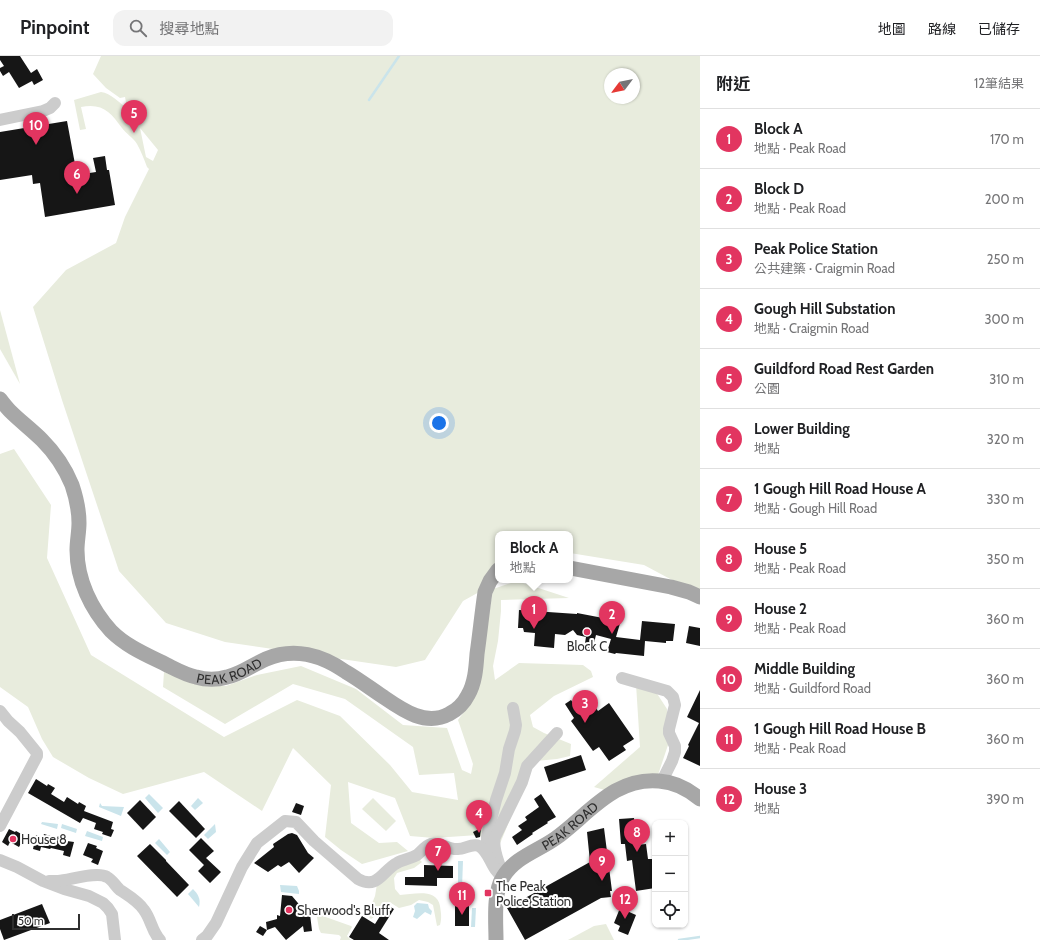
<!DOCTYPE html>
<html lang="zh-TW">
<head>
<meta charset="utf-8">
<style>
	:root { --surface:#fff; --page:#f2f2f2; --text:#202124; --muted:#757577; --line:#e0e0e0; --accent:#e23560 }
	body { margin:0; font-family:Cabin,"Noto Sans TC",sans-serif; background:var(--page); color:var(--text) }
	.controls { position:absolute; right:12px; bottom:12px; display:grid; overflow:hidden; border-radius:8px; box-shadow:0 1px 3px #0004 }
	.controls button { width:36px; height:36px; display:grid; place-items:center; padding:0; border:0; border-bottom:1px solid var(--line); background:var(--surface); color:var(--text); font:20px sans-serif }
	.compass { position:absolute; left:604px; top:12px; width:36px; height:36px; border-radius:50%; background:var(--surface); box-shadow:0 1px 3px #0004; rotate:238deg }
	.scale { position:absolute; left:12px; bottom:10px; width:68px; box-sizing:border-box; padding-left:4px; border:2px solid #2f2f2f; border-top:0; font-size:11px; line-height:14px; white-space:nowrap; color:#2f2f2f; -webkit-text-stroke:3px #fff; paint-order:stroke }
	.you { position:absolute; left:439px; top:367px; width:14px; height:14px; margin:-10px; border:3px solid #fff; border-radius:50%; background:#1a73e8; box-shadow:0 0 0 6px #1a73e833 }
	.badge { display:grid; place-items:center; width:26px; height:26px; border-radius:50%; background:var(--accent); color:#fff; font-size:13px; font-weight:700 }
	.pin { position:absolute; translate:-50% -33px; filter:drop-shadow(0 1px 2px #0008) }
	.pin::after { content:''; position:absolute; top:21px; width:14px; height:12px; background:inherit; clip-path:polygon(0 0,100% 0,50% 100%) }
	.popup { position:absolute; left:495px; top:475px; width:78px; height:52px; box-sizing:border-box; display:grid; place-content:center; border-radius:8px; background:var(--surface); filter:drop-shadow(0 1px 3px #0005); font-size:13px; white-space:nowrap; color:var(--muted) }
	.popup b { font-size:15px; color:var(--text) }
	.popup::after { content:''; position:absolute; left:50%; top:100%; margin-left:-8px; border:8px solid transparent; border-top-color:var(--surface) }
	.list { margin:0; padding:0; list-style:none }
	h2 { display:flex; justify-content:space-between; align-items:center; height:52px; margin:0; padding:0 16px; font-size:17px }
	h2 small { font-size:13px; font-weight:400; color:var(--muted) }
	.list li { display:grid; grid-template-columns:26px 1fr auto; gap:12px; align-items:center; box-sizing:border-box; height:60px; padding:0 16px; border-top:1px solid var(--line) }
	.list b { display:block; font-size:15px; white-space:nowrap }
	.list p { margin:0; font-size:13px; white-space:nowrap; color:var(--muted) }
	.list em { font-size:13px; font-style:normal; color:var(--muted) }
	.icon { flex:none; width:22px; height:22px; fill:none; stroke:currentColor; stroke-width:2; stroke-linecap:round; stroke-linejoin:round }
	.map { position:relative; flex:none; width:700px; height:884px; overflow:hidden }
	header { display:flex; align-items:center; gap:24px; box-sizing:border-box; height:56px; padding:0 20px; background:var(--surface); border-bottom:1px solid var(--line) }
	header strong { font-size:19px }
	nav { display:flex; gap:22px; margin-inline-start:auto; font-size:14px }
	.search { width:280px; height:36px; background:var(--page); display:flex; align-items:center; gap:10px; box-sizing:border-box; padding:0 14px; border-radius:12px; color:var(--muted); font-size:15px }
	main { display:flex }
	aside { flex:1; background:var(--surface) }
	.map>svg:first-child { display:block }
	.green { fill:#e8ecdd; fill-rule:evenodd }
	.water { fill:#cae4eb }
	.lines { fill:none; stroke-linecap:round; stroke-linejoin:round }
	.stream { stroke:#cae4eb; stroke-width:2.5 }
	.building { fill:#161616 }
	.minor { stroke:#ccc; stroke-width:12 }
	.major { stroke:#a7a7a7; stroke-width:15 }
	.poi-dot { fill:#e23560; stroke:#fff; stroke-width:1.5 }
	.labels { text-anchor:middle; stroke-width:4; stroke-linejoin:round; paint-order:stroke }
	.poi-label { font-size:13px; fill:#2f2f2f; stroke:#fff; text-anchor:start }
	.street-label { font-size:13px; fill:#2f2f2f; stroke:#fff }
</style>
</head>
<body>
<header>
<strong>Pinpoint</strong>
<div class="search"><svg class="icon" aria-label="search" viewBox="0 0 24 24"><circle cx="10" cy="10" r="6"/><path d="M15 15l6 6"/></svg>搜尋地點</div>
<nav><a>地圖</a><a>路線</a><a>已儲存</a></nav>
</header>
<main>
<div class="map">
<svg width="700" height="884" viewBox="0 0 700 884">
	<rect width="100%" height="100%" fill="#fff"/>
	<g class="green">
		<path d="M 101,0 L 700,0 L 700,539 L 644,509 L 570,497 L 570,478 L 498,478 L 498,512 L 481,535 L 463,545 L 425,604 L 396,611 L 225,586 L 166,567 L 119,515 L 62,344 L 33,251 L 66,214 L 116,187 L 125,161 L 149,113 L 147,111 C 144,103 141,95 137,88 C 133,81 126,78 122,72 C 110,56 103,47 81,51 L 86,73 L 80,74 L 74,44 L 101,36 C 111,37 119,47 127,52 L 125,41 L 120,42 L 106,32 L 93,18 ZM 610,18 L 634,18 L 634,42 L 610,42 ZM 140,72 L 158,94 L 153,105 L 146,101 Z"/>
		<polygon points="0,254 20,328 0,293"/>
		<polygon points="14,393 51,449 47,502 91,599 224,681 297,644 340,660 390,709 412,736 458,744 454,717 419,719 413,691 345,643 293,628 225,668 163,631 164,616 197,628 226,630 257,619 301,610 356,633 403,669 447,672 462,714 471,718 473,708 458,664 475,641 493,533 517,525 569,542 501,544 501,555 498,585 493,610 495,624 519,607 583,609 591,615 593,621 554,640 530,659 533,671 544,677 571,688 570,700 557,703 525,706 511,761 499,790 478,779 434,782 410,780 395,742 348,726 351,767 379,787 397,786 408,795 362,808 341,794 325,781 331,729 293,692 262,755 204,716 123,738 89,722 53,701 42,683 28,651 0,631 0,398"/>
		<polygon points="636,628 656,636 667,653 668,689 657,722 608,735 594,731 640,691"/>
		<polygon points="373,742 396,765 386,775 362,753"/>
		<path d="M 419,803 L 422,806 L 414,812 L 397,817 L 394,822 L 395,833 L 400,839 C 414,838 437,832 440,850 C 441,857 442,862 440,869 L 437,870 L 433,849 L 428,846 L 419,844 L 411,849 L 399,852 L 391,847 L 385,848 L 378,858 L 371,863 L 368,860 L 369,855 L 375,840 L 377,828 L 396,810 Z"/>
		<polygon points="320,859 351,870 352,871 347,880 351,884 340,884 341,881 339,879 321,877 319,873 317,861"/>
		<polygon points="606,868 614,884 568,884 594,870"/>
	</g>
	<g class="water">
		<polygon points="149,738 163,752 158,757 145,742"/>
		<polygon points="198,742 203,747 195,754 191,750"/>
		<polygon points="100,747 102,750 124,751 121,760 99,751"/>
		<polygon points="42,766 58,768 57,773 41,768"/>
		<polygon points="62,768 77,773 76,777 61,772"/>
		<polygon points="215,768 216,776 208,783 204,779"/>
		<polygon points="87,775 103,781 102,785 85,780"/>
		<polygon points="159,783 170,796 167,799 155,787"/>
		<polygon points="458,805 463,805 462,832 458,832"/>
		<polygon points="280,829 297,830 299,835 299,838 281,836"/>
		<path d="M 193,833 C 198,838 201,843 199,851 L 188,838 Z"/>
		<polygon points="417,847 428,848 429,852 432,855 431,859 425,856 417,863 413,861 415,855 414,850"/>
		<polygon points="472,852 476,852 475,871 471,871"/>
	</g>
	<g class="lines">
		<g class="stream">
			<polyline points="369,44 399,0"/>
			<polyline points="679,884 700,881"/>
		</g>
	</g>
	<g class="building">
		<polygon points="0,0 20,0 31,17 37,13 43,24 34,29 32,25 19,32 9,16 3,20 0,15 0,12 4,10 0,4"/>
		<polygon points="67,65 77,119 96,116 93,102 105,100 107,114 109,114 115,149 45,161 40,127 33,128 32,119 0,124 0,76"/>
		<polygon points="519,554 577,558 577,557 603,562 603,559 621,564 616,581 640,584 642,565 675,568 673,585 666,585 666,587 645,585 644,600 616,597 615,598 607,596 611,583 596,579 592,595 584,593 586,581 577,579 573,574 565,579 555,578 554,592 534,590 535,577 524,576 523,572 518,572"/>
		<polygon points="689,570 700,572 700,590 686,587"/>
		<polygon points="700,634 700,710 683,702 689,690 688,689 699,667 687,661"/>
		<polygon points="587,639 598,655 609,647 634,683 623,690 626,694 609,705 599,691 593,695 571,665 574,662 565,648 571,644 574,648"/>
		<polygon points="581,699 586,714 549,726 544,711"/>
		<polygon points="36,723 47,730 48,728 55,732 51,738 64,746 67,741 78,748 79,746 86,750 84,755 113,766 111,773 114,774 111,781 102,778 103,776 94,773 96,767 83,762 80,767 28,737"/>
		<polygon points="541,738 556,761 547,766 548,767 532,777 533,778 517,789 512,781 522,774 518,770 527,764 525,761 539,751 534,743"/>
		<polygon points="140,744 156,761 143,774 127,757"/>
		<polygon points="179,745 205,773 196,782 169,755"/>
		<polygon points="296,747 304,750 301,759 292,756"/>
		<polygon points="634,762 637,789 646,788 648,803 652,803 655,818 655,832 636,835 632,804 627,805 625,788 621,788 619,763"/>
		<polygon points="481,772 480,781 476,782 473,776"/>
		<polygon points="604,772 612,835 610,835 611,841 601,842 525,884 507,852 590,806 587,776"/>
		<polygon points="9,773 15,776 16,775 25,780 19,791 10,786 8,790 2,786"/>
		<polygon points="292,777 297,779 308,797 314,802 299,817 289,806 281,811 278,809 268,816 254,807 274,791 273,788 288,778"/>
		<polygon points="44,778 57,782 58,780 67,783 67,785 74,786 70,801 63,799 64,795 51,792 50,793 41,791 40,795 33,793 36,779 43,781"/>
		<polygon points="201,782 214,795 206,802 221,816 210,827 198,815 204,809 189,794"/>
		<polygon points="88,787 97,790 96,792 103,795 98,809 91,806 93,803 83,799"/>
		<polygon points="150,788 166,804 166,805 189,829 177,841 137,800"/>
		<polygon points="424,809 453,810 453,822 437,822 437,830 405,829 405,821 424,821"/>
		<polygon points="282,839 292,840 303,853 310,858 312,875 304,876 303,870 286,884 275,871 267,874 266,866 277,863 277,859 280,860"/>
		<polygon points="42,848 50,867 4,884 0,873 0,864"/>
		<polygon points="387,849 394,853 379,877 389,884 354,884 349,881 362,860 375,868"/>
		<rect x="455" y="849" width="14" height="21"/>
		<polygon points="620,852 636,859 628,879 618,875 620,870 614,867"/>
		<polygon points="260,870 267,874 263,880 256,876"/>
	</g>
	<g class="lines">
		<g class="minor">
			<polyline points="0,64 43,55 50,52 55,47"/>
			<polyline points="622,622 667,635 673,641 675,649 669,673 669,677 675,690 675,696 672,705 662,725"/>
			<polyline points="0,655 8,665 20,676 37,697 37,700 0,770"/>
			<polyline points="487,796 487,781 489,772 496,744 505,717 509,693 515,675 516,669 513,652"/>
			<polyline points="0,804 17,811 43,825 64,833 89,840 103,847 108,852 112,858 115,884"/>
			<path d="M 501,814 C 498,803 492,792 495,781 L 522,726 L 527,710 L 557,677"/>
			<path d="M 49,825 C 52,825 55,825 58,825 C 70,824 97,815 107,821 C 113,824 115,830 120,834 C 129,840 138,845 144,854 C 151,863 152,876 160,884"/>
			<path d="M 202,884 L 207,880 L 216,867 L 242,811 L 257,787 L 285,765 L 296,766 L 314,785 L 358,823 C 378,834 382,815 397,807 C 403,803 410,803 417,799 C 421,796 425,790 431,788 C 441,786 448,794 458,793 C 465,793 472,787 479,790 C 490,796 491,814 503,821"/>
		</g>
		<g class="major">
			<path id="s1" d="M 0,343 C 3,347 6,351 10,355 C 20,365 32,374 42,384 C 54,396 65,412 72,429 C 76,441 79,454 79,467 C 79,476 77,485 77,494 C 77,524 91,553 111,575 C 127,591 147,599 167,609 C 177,614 186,619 196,621 C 206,624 217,624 227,621 C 241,618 252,609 266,603 C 294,591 322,599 346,616 C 358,623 370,632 382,640 C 401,653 425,671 449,658 C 457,654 464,647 468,639 C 475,627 476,612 477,598 C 480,577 482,556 485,536 L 490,525 L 498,514"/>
			<polyline points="570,512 671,531 689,536 700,541"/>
			<path id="s2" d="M 496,884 C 496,866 493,837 503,821 C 515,801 538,795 556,782 C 589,758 614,721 659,725 C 675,726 688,733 700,743"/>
		</g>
	</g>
	<g class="poi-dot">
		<circle cx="587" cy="576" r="4"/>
		<circle cx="13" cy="783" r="4"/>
		<rect x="484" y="833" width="8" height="8" rx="2"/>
		<circle cx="289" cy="854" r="4"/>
	</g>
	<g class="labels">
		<g class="poi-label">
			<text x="587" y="595" text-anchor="middle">Block C</text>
			<text x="21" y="788">House 8</text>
			<text x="496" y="835">The Peak<tspan x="496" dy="15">Police Station</tspan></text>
			<text x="297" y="859">Sherwood's Bluff</text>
		</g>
		<g class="street-label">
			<text dy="5" stroke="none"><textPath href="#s1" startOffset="401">PEAK ROAD</textPath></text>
			<text dy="5" stroke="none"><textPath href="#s2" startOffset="149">PEAK ROAD</textPath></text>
		</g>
	</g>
</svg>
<div class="controls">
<button>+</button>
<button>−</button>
<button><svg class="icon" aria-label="locate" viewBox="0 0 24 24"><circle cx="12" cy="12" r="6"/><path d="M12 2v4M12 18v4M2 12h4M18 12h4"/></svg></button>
</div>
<svg class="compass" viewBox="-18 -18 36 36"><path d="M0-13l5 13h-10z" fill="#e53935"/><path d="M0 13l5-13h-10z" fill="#757577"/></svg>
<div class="scale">50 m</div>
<div class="you"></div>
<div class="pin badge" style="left:534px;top:573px">1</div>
<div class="popup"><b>Block A</b>地點</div>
<div class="pin badge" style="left:612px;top:578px">2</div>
<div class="pin badge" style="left:585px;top:667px">3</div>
<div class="pin badge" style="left:479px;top:777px">4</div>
<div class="pin badge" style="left:134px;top:77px">5</div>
<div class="pin badge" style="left:77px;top:138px">6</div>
<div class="pin badge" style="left:438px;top:815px">7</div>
<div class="pin badge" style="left:637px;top:796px">8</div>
<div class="pin badge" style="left:602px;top:825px">9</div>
<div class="pin badge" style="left:36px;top:89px">10</div>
<div class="pin badge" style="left:462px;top:859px">11</div>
<div class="pin badge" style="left:625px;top:863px">12</div>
</div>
<aside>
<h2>附近<small>12筆結果</small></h2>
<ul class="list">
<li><span class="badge">1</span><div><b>Block A</b><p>地點 · Peak Road</p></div><em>170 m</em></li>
<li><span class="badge">2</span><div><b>Block D</b><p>地點 · Peak Road</p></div><em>200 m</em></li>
<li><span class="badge">3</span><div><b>Peak Police Station</b><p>公共建築 · Craigmin Road</p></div><em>250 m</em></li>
<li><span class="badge">4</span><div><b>Gough Hill Substation</b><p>地點 · Craigmin Road</p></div><em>300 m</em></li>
<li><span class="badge">5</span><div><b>Guildford Road Rest Garden</b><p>公園</p></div><em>310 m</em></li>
<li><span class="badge">6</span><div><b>Lower Building</b><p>地點</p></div><em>320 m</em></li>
<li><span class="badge">7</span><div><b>1 Gough Hill Road House A</b><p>地點 · Gough Hill Road</p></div><em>330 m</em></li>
<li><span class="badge">8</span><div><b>House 5</b><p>地點 · Peak Road</p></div><em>350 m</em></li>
<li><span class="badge">9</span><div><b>House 2</b><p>地點 · Peak Road</p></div><em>360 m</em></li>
<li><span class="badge">10</span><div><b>Middle Building</b><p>地點 · Guildford Road</p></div><em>360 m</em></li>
<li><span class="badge">11</span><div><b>1 Gough Hill Road House B</b><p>地點 · Peak Road</p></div><em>360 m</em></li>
<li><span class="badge">12</span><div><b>House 3</b><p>地點</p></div><em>390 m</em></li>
</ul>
</aside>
</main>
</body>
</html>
